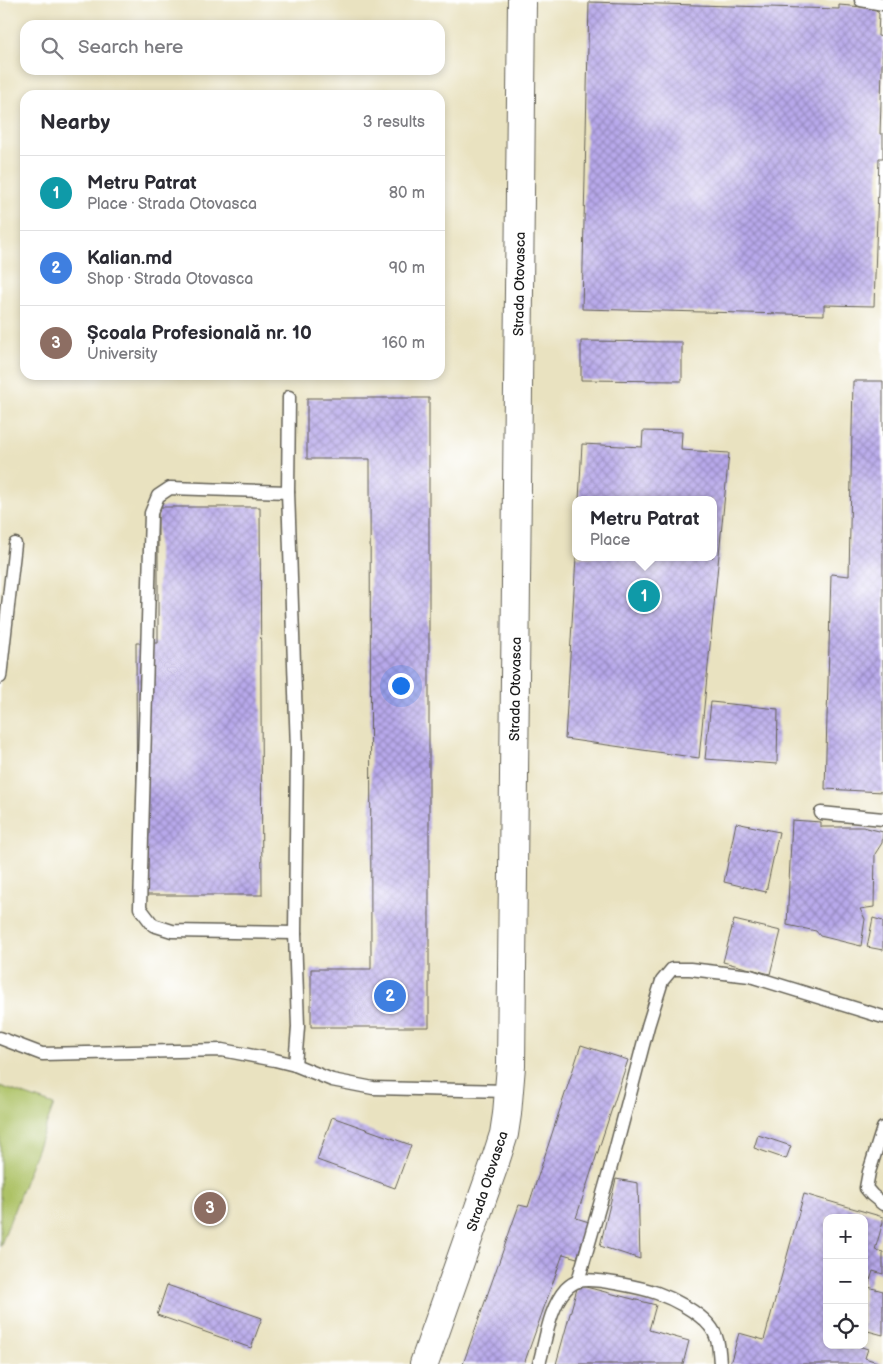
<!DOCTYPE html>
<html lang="en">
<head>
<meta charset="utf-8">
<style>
	:root { --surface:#fff; --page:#f2f2f3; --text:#2b2b33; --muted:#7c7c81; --line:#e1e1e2; --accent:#c8321e }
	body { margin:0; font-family:"Balsamiq Sans",sans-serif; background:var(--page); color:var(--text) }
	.controls { position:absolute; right:15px; bottom:15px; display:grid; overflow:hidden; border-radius:10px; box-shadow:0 2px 8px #0003 }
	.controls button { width:45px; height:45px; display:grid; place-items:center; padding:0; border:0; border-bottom:1px solid var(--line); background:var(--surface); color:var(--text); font:25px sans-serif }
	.you { position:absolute; left:400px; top:685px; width:18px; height:18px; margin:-12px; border:4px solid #fff; border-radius:50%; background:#1a73e8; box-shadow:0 0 0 8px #1a73e833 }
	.badge { display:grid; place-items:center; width:32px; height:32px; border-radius:50%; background:var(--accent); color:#fff; font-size:16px; font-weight:700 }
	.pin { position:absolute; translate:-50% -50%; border:2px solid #fff; box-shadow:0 1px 5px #0006 }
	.popup { position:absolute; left:572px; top:496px; width:145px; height:65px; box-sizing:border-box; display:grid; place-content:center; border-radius:10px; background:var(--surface); filter:drop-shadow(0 1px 4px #0005); font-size:16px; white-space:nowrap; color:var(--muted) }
	.popup b { font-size:19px; color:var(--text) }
	.popup::after { content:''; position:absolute; left:50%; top:100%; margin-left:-10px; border:10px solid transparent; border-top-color:var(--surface) }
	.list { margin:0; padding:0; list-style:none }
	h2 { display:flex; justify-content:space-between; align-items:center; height:65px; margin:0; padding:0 20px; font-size:21px }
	h2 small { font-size:16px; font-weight:400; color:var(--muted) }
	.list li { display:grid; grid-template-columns:32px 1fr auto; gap:15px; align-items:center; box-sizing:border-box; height:75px; padding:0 20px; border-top:1px solid var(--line) }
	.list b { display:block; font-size:19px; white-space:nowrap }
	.list p { margin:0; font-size:16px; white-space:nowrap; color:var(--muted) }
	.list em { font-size:16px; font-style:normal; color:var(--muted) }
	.icon { flex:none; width:28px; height:28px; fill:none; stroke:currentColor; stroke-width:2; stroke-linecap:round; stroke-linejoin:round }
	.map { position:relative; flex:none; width:883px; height:1364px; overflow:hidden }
	.search { position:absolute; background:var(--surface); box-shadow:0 2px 8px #0003; left:20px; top:20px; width:425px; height:55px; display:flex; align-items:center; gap:12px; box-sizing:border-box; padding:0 18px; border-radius:15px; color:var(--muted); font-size:19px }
	.panel { position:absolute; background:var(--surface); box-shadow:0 2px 8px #0003; left:20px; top:90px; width:425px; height:290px; border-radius:15px }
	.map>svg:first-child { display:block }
	.grass { fill:#adc266; stroke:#646f41 }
	.building { fill:url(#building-cross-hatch) }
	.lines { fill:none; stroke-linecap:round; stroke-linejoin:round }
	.lane-casing { stroke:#646155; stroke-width:15 }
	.secondary-casing { stroke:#646155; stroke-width:30 }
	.lane { stroke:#fff; stroke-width:12 }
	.secondary { stroke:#fff; stroke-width:28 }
	.labels { text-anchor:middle; stroke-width:5; stroke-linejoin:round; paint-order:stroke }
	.street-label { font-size:14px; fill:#1c1c1c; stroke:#fff }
</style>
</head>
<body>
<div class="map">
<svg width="883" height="1364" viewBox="0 0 883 1364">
	<defs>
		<pattern id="building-cross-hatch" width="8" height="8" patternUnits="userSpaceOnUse" patternTransform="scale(1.25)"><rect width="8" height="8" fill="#b8a9eb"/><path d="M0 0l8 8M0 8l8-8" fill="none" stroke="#9589be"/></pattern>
	</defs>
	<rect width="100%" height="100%" fill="#fff"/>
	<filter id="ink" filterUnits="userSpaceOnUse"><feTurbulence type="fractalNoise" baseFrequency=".02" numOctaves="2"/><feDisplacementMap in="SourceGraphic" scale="10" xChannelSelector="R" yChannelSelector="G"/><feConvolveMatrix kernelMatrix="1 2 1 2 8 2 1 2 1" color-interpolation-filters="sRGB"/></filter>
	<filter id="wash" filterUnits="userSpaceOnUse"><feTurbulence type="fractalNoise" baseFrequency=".0096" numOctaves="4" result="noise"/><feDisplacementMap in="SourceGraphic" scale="20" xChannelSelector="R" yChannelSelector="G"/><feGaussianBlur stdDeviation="1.12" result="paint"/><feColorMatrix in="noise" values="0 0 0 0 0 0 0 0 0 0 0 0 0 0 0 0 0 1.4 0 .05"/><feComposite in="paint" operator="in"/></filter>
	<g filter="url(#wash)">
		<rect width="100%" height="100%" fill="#e9e2c0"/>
		<polygon class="grass" points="0,1086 54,1105 0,1247"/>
		<g id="blocks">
			<g class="building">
				<polygon points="589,2 839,9 839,5 875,8 879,14 878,36 883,37 880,134 883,134 883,158 879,158 874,306 824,305 824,315 582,309"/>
				<polygon points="581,341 682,342 682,381 581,380"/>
				<polygon points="853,381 883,381 883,792 825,789 831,574 849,576"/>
				<polygon points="307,398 429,398 429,1027 311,1027 311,969 371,969 370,459 307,459"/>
				<polygon points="643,431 682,432 681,450 729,453 699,758 565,739 576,557 713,557 713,500 579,500 582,444 642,447"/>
				<polygon points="158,507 260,507 262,895 137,895 136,643 158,643"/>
				<polygon points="711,702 778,709 777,764 705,759"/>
				<polygon points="792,820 821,822 821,827 863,827 883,832 882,843 875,854 874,907 860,909 865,919 861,946 820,936 816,931 787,925"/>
				<polygon points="736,823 779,832 766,892 724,882"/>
				<polygon points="873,918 883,921 883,950 867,947"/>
				<polygon points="734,920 781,931 770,974 723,962"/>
				<polygon points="581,1045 628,1060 576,1218 589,1222 577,1258 563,1254 524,1364 463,1364 519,1205 528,1207"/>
				<polygon points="332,1117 411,1145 395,1188 317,1160"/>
				<polygon points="758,1135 791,1146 786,1159 754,1148"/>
				<polygon points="616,1179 638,1183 640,1259 600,1246"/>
				<polygon points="804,1194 883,1217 883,1222 875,1250 883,1252 883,1274 873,1271 868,1287 883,1291 883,1335 864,1330 864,1218 827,1218 827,1345 855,1345 868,1349 865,1358 883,1364 730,1364 739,1333 764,1340"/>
				<polygon points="167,1285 262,1318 251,1348 157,1315"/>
				<polygon points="578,1285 656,1305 649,1330 689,1341 683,1364 556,1364"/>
			</g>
		</g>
	</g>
	<g filter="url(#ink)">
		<use href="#blocks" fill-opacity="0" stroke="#646155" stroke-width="1"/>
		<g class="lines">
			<g class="lane-casing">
				<g id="lane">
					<polyline points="861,0 883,4"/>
					<polyline points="289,397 288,492 297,749 295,933 298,1027 295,1065"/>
					<polyline points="288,492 170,488 158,496 151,513 140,908 153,925 172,931 295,933"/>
					<polyline points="0,677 15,544"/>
					<polyline points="821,813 883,819"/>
					<polyline points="0,1038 42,1054 222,1050 275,1060 295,1065 332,1080 373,1088 508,1091"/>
					<polyline points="883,1128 869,1172 866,1188 872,1195 883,1204"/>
					<polyline points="578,1281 611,1166 648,1026 662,981 672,969 690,969 750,976 883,1017"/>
					<path d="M 539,1364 C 546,1340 549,1308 566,1289 C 569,1286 575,1282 579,1281 C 593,1277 643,1288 657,1293 C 674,1299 698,1312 709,1325 C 719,1336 719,1350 720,1364"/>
				</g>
			</g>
			<g class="secondary-casing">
				<polyline id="secondary" points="424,1364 494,1165 504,1134 507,1114 511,1066 522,0"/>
			</g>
			<use href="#lane" class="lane"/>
			<use href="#secondary" class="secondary"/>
		</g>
	</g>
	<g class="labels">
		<g class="street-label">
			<text transform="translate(519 284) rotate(-89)" y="5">Strada Otovasca</text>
			<text transform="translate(515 689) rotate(-89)" y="5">Strada Otovasca</text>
			<text transform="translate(487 1181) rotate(-72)" y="5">Strada Otovasca</text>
		</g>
	</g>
</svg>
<div class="controls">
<button>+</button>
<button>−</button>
<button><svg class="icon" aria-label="locate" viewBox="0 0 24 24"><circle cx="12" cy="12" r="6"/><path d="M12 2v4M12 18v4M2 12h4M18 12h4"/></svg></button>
</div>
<div class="you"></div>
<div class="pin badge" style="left:644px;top:596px;background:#0f9aa8">1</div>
<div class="popup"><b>Metru Patrat</b>Place</div>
<div class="pin badge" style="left:390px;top:996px;background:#3f7fe0">2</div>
<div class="pin badge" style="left:210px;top:1208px;background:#8d6e63">3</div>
<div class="search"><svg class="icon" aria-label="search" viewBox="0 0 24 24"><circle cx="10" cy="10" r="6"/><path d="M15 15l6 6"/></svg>Search here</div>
<section class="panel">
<h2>Nearby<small>3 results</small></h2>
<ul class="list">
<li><span class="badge" style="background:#0f9aa8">1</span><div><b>Metru Patrat</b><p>Place · Strada Otovasca</p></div><em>80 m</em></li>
<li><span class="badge" style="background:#3f7fe0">2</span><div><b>Kalian.md</b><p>Shop · Strada Otovasca</p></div><em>90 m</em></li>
<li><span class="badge" style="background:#8d6e63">3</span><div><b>Școala Profesională nr. 10</b><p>University</p></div><em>160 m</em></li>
</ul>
</section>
</div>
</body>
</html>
